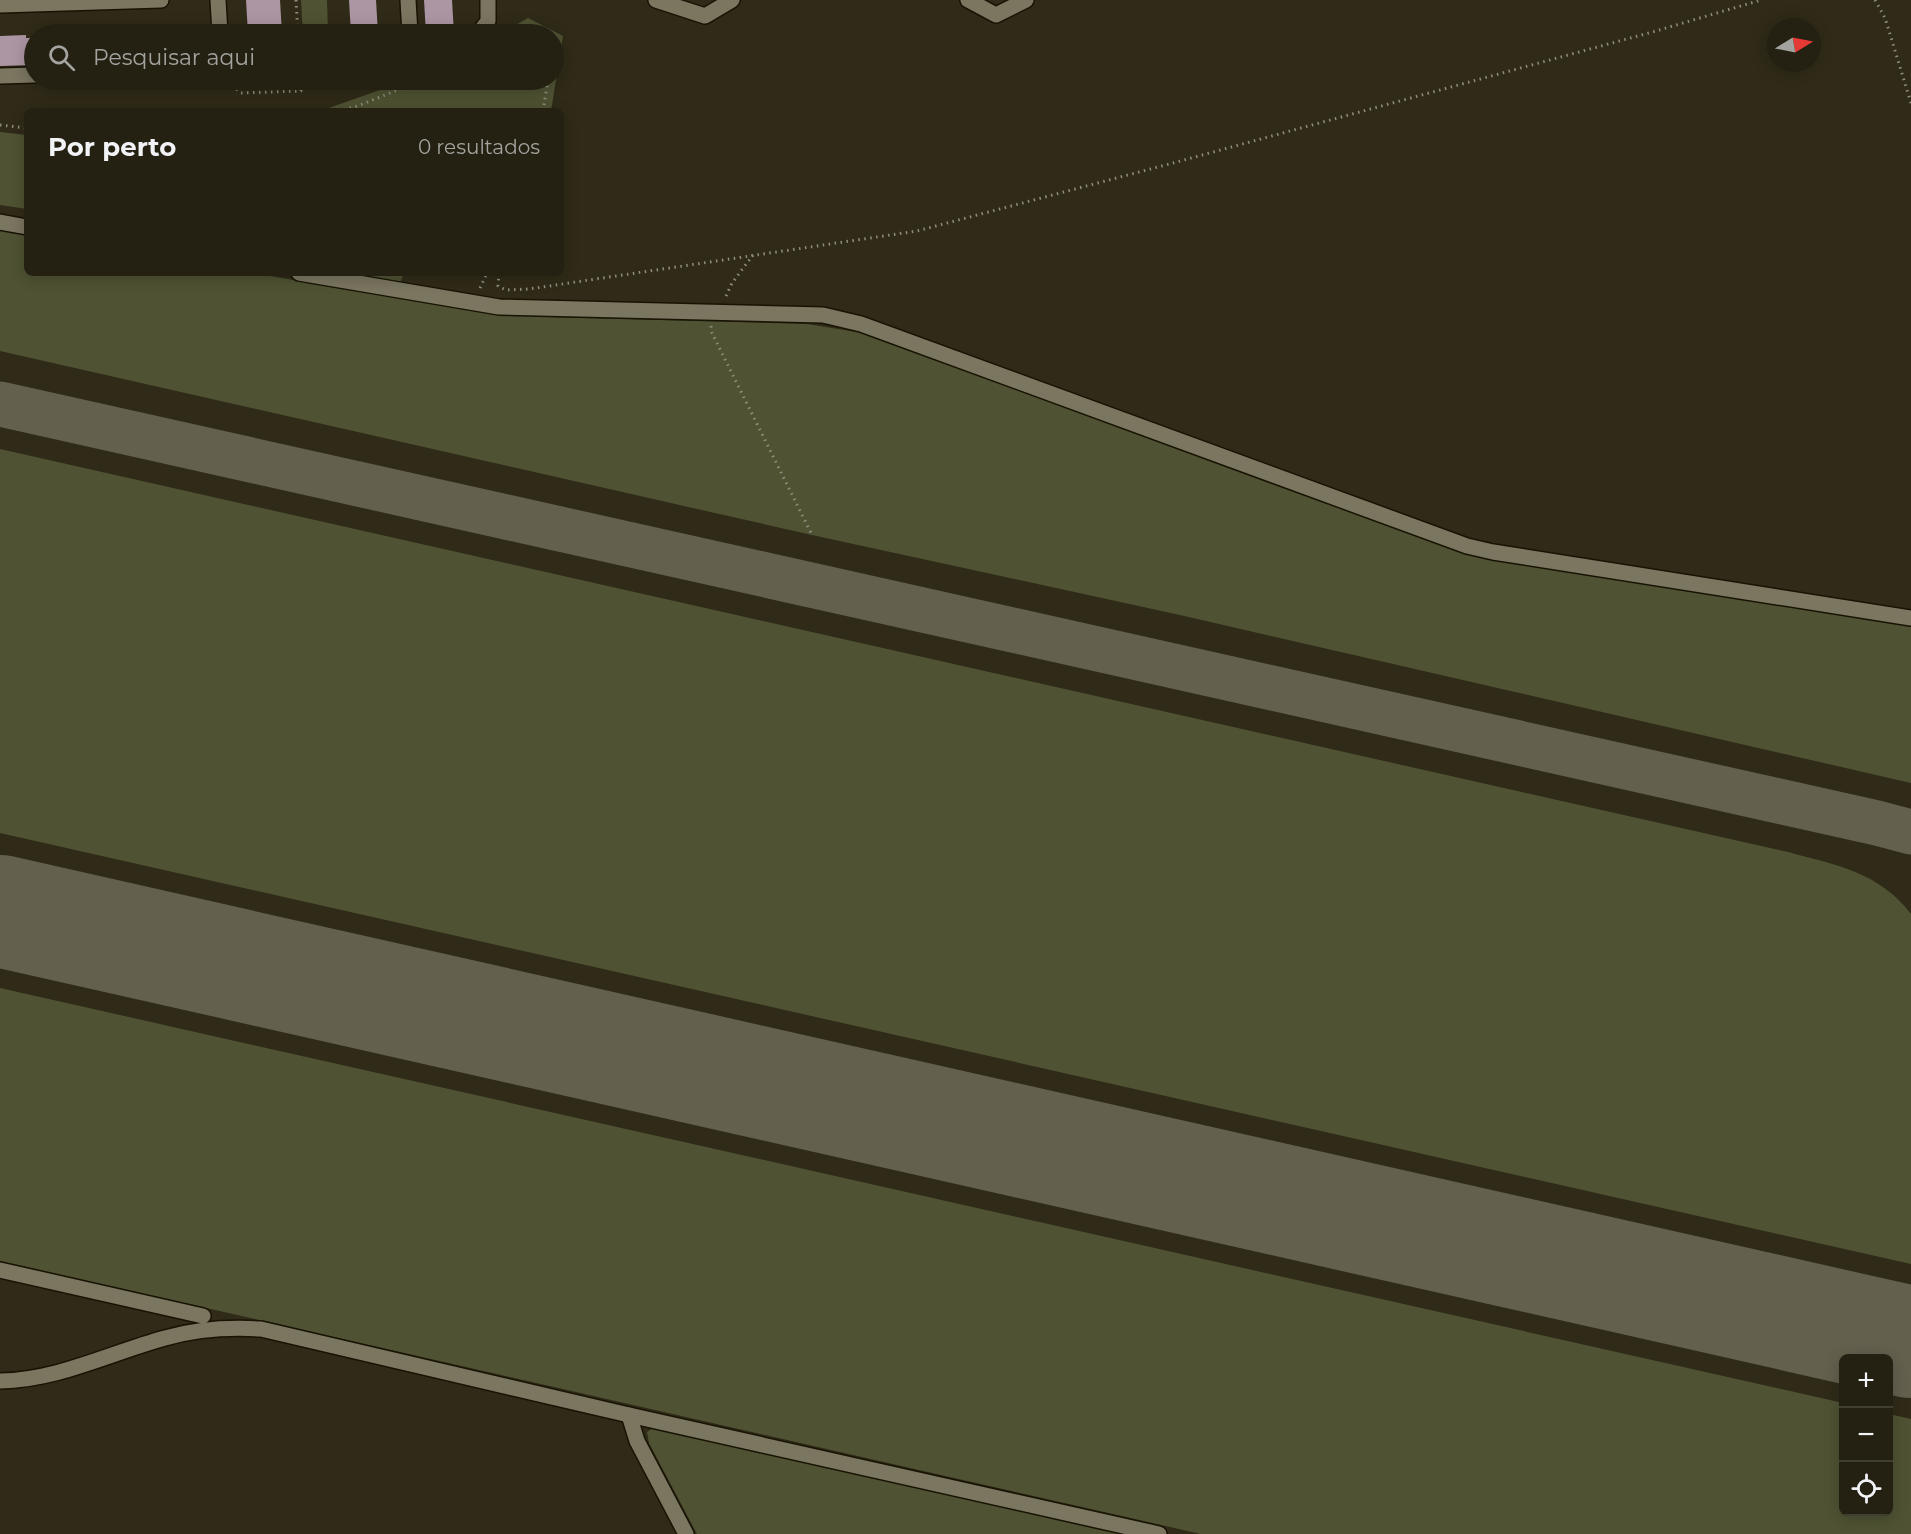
<!DOCTYPE html>
<html lang="pt">
<head>
<meta charset="utf-8">
<style>
	:root { --surface:#242012; --page:#302d20; --text:#f1f3f6; --muted:#a3a39f; --line:#413e32 }
	body { margin:0; font-family:Montserrat,sans-serif; background:var(--page); color:var(--text) }
	.controls { position:absolute; right:18px; bottom:18px; display:grid; overflow:hidden; border-radius:9px; box-shadow:0 3px 15px #0003 }
	.controls button { width:54px; height:54px; display:grid; place-items:center; padding:0; border:0; border-bottom:2px solid var(--line); background:var(--surface); color:var(--text); font:30px sans-serif }
	.compass { position:absolute; left:1767px; top:18px; width:54px; height:54px; border-radius:50%; background:var(--surface); box-shadow:0 3px 15px #0003; rotate:80deg }
	.list { margin:0; padding:0; list-style:none }
	h2 { display:flex; justify-content:space-between; align-items:center; height:78px; margin:0; padding:0 24px; font-size:26px }
	h2 small { font-size:20px; font-weight:400; color:var(--muted) }
	.icon { flex:none; width:33px; height:33px; fill:none; stroke:currentColor; stroke-width:2; stroke-linecap:round; stroke-linejoin:round }
	.map { position:relative; flex:none; width:1911px; height:1534px; overflow:hidden }
	.search { position:absolute; background:var(--surface); box-shadow:0 3px 15px #0003; left:24px; top:24px; width:540px; height:66px; display:flex; align-items:center; gap:15px; box-sizing:border-box; padding:0 21px; border-radius:33px; color:var(--muted); font-size:22px }
	.panel { position:absolute; background:var(--surface); box-shadow:0 3px 15px #0003; left:24px; top:108px; width:540px; height:168px; border-radius:9px }
	.map>svg:first-child { display:block }
	.green { fill:#4f5333 }
	.lines { fill:none; stroke-linecap:round; stroke-linejoin:round }
	.taxiway { stroke:#64604e; stroke-width:45 }
	.runway { stroke:#64604e; stroke-width:112 }
	.building { fill:#ad96a4 }
	.minor-casing { stroke:#181303; stroke-width:18 }
	.path { stroke:#918d7e; stroke-width:3; stroke-dasharray:1.5 4.5; stroke-linecap:butt }
	.minor { stroke:#7b7660; stroke-width:15 }
</style>
</head>
<body>
<div class="map">
<svg width="1911" height="1534" viewBox="0 0 1911 1534">
	<rect width="100%" height="100%" fill="#302b18"/>
	<g class="green">
		<polygon points="301,0 327,0 328,34 303,34"/>
		<polygon points="528,18 563,36 551,111 320,111 380,90 403,80 554,80 554,34 500,34"/>
		<polygon points="0,132 27,135 27,209 0,205"/>
		<polygon points="0,230 27,235 27,273 252,273 475,311 546,317 807,324 863,333 1479,554 1911,625 1911,783 1180,615 812,535 0,351"/>
		<polygon points="346,273 404,273 400,283"/>
		<path d="M 0,449 L 1788,852 C 1836,865 1879,872 1911,914 L 1911,1264 L 0,833 Z"/>
		<polygon points="0,988 1843,1403 1844,1512 1888,1512 1889,1414 1911,1419 1911,1534 1201,1534 0,1261"/>
		<polygon points="653,1428 1126,1534 697,1534 649,1443 647,1432"/>
	</g>
	<g class="lines">
		<g class="taxiway">
			<polyline points="0,404 1877,823 1911,832"/>
			<polyline points="1875,1334 1911,1341"/>
		</g>
		<polyline class="runway" points="0,911 1911,1342"/>
	</g>
	<g class="building">
		<polygon points="246,0 280,0 282,34 248,34"/>
		<polygon points="349,0 376,0 378,34 351,34"/>
		<polygon points="424,0 452,0 454,34 426,34"/>
		<polygon points="26,35 26,38 34,38 34,65 0,66 0,36"/>
	</g>
	<g class="lines">
		<g class="minor-casing">
			<g id="minor">
				<polyline points="218,0 220,34"/>
				<polyline points="408,0 410,34"/>
				<polyline points="656,0 705,16 732,0"/>
				<polyline points="968,0 996,15 1026,0"/>
				<polyline points="0,5 161,0"/>
				<polyline points="478,34 488,21 488,0"/>
				<polyline points="0,76 34,75"/>
				<polyline points="0,222 27,227"/>
				<polyline points="299,273 499,307 823,315 861,324 1467,546 1493,552 1911,618"/>
				<polyline points="0,1270 203,1316"/>
				<path d="M 0,1381 C 58,1380 110,1353 165,1338 C 197,1329 228,1327 261,1329 L 629,1415 L 1159,1534"/>
				<polyline points="629,1415 637,1441 686,1534"/>
			</g>
		</g>
		<g class="path">
			<polyline points="296,0 298,34"/>
			<polyline points="1875,0 1885,18 1911,103"/>
			<polyline points="513,34 522,33 531,34"/>
			<polyline points="229,80 240,93 301,91 301,80"/>
			<polyline points="338,111 358,106 422,80"/>
			<polyline points="543,111 548,80"/>
			<polyline points="0,125 27,128"/>
			<polyline points="499,273 498,286 506,290 529,289 917,231 1173,163 1656,31 1761,0"/>
			<polyline points="480,288 487,273"/>
			<polyline points="726,296 732,283 753,255"/>
			<polyline points="711,326 712,333 812,535"/>
		</g>
		<use href="#minor" class="minor"/>
	</g>
</svg>
<div class="controls">
<button>+</button>
<button>−</button>
<button><svg class="icon" aria-label="locate" viewBox="0 0 24 24"><circle cx="12" cy="12" r="6"/><path d="M12 2v4M12 18v4M2 12h4M18 12h4"/></svg></button>
</div>
<svg class="compass" viewBox="-18 -18 36 36"><path d="M0-13l5 13h-10z" fill="#e53935"/><path d="M0 13l5-13h-10z" fill="#a3a39f"/></svg>
<div class="search"><svg class="icon" aria-label="search" viewBox="0 0 24 24"><circle cx="10" cy="10" r="6"/><path d="M15 15l6 6"/></svg>Pesquisar aqui</div>
<section class="panel">
<h2>Por perto<small>0 resultados</small></h2>
<ul class="list">
</ul>
</section>
</div>
</body>
</html>
